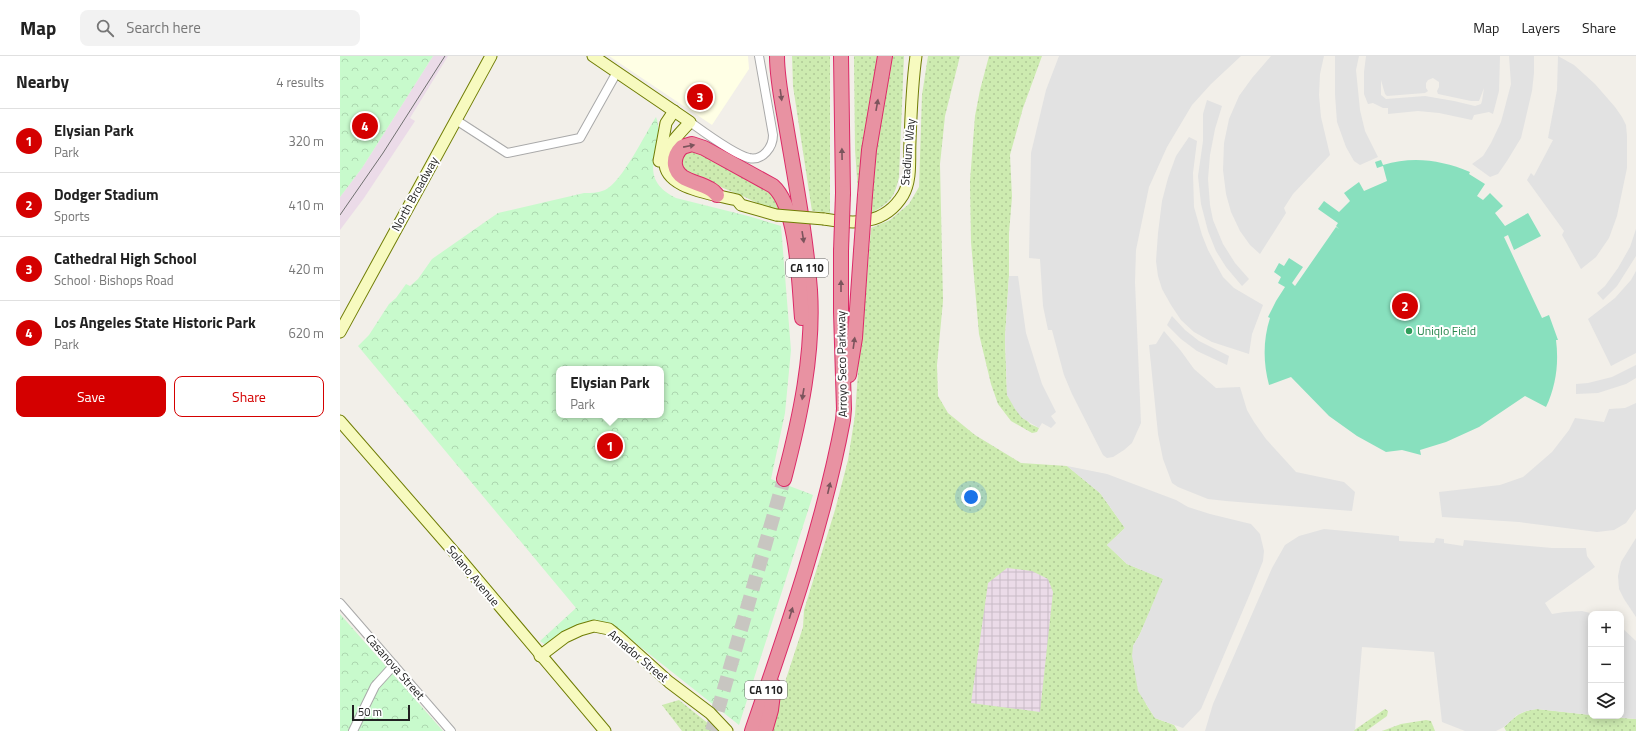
<!DOCTYPE html>
<html lang="en">
<head>
<meta charset="utf-8">
<style>
	:root { --surface:#fff; --page:#f2f2f2; --text:#222; --muted:#767676; --line:#e0e0e0; --accent:#d40000 }
	body { margin:0; font-family:"Titillium Web",sans-serif; background:var(--page); color:var(--text) }
	.controls { position:absolute; right:12px; bottom:12px; display:grid; overflow:hidden; border-radius:8px; box-shadow:0 2px 10px #0003 }
	.controls button { width:36px; height:36px; display:grid; place-items:center; padding:0; border:0; border-bottom:1px solid var(--line); background:var(--surface); color:var(--text); font:20px sans-serif }
	.scale { position:absolute; left:12px; bottom:10px; width:58px; box-sizing:border-box; padding-left:4px; border:2px solid #222; border-top:0; font-size:11px; line-height:14px; white-space:nowrap; color:#222; -webkit-text-stroke:3px #fff; paint-order:stroke }
	.you { position:absolute; left:631px; top:441px; width:14px; height:14px; margin:-10px; border:3px solid #fff; border-radius:50%; background:#1a73e8; box-shadow:0 0 0 6px #1a73e833 }
	.badge { display:grid; place-items:center; width:26px; height:26px; border-radius:50%; background:var(--accent); color:#fff; font-size:13px; font-weight:700 }
	.pin { position:absolute; translate:-50% -50%; border:2px solid #fff; box-shadow:0 1px 4px #0006 }
	.popup { position:absolute; left:216px; top:310px; width:108px; height:52px; box-sizing:border-box; display:grid; place-content:center; border-radius:8px; background:var(--surface); filter:drop-shadow(0 1px 3px #0005); font-size:13px; white-space:nowrap; color:var(--muted) }
	.popup b { font-size:15px; color:var(--text) }
	.popup::after { content:''; position:absolute; left:50%; top:100%; margin-left:-8px; border:8px solid transparent; border-top-color:var(--surface) }
	.list { margin:0; padding:0; list-style:none }
	h2 { display:flex; justify-content:space-between; align-items:center; height:52px; margin:0; padding:0 16px; font-size:17px }
	h2 small { font-size:13px; font-weight:400; color:var(--muted) }
	.list li { display:grid; grid-template-columns:26px 1fr auto; gap:12px; align-items:center; box-sizing:border-box; height:64px; padding:0 16px; border-top:1px solid var(--line) }
	.list b { display:block; font-size:15px; white-space:nowrap }
	.list p { margin:0; font-size:13px; white-space:nowrap; color:var(--muted) }
	.list em { font-size:13px; font-style:normal; color:var(--muted) }
	.actions { display:flex; gap:8px; padding:12px 16px }
	.actions a { flex:1; padding:9px 0; border:1px solid var(--accent); border-radius:8px; text-align:center; font-size:14px; color:var(--accent) }
	.actions .main { background:var(--accent); color:#fff }
	.icon { flex:none; width:22px; height:22px; fill:none; stroke:currentColor; stroke-width:2; stroke-linecap:round; stroke-linejoin:round }
	.map { position:relative; flex:none; width:1296px; height:675px; overflow:hidden }
	header { display:flex; align-items:center; gap:24px; box-sizing:border-box; height:56px; padding:0 20px; background:var(--surface); border-bottom:1px solid var(--line) }
	header strong { font-size:19px }
	nav { display:flex; gap:22px; margin-inline-start:auto; font-size:14px }
	.search { width:280px; height:36px; background:var(--page); display:flex; align-items:center; gap:10px; box-sizing:border-box; padding:0 14px; border-radius:8px; color:var(--muted); font-size:15px }
	main { display:flex }
	aside { flex:1; background:var(--surface) }
	.map>svg:first-child { display:block }
	.industrial { fill:url(#industrial-grid) }
	.education { fill:#ffffe5 }
	.railway { fill:#ebdbe8 }
	.grass { fill:url(#grass-dots); fill-rule:evenodd }
	.park { fill:url(#park-crowns); fill-rule:evenodd }
	.pitch { fill:#88e0be }
	.parking { fill:#e2e2e2; fill-rule:evenodd }
	.lines { fill:none; stroke-linecap:round; stroke-linejoin:round }
	.highway-tunnel { stroke:#c8c6c1; stroke-width:14; stroke-dasharray:14 7; stroke-linecap:butt }
	.street-casing { stroke:#a9a9a9; stroke-width:10 }
	.secondary-casing { stroke:#707d05; stroke-width:13 }
	.highway-casing { stroke:#dc2a67; stroke-width:16 }
	.street { stroke:#fff; stroke-width:8 }
	.secondary { stroke:#f7fabf; stroke-width:11 }
	.highway { stroke:#e892a2; stroke-width:14 }
	.tram { stroke:#707070; stroke-width:1 }
	.secondary-bridge-casing { stroke:#707d05; stroke-width:13; stroke-linecap:butt }
	.highway-bridge-casing { stroke:#dc2a67; stroke-width:16; stroke-linecap:butt }
	.secondary-bridge { stroke:#f7fabf; stroke-width:11 }
	.highway-bridge { stroke:#e892a2; stroke-width:14 }
	.oneway { fill:#7b545c }
	.leisure-dot { fill:#2e9e5b; stroke:#fff; stroke-width:1.5 }
	.labels { text-anchor:middle; stroke-width:4; stroke-linejoin:round; paint-order:stroke }
	.shield { fill:#fff; stroke:#646464; stroke-width:1 }
	.shield-label { font-size:11px; font-weight:bold; fill:#222 }
	.street-label { font-size:12px; fill:#222; stroke:#fff }
	.leisure-label { font-size:12px; fill:#27864d; stroke:#fff; text-anchor:start }
</style>
</head>
<body>
<header>
<strong>Map</strong>
<div class="search"><svg class="icon" aria-label="search" viewBox="0 0 24 24"><circle cx="10" cy="10" r="6"/><path d="M15 15l6 6"/></svg>Search here</div>
<nav><a>Map</a><a>Layers</a><a>Share</a></nav>
</header>
<main>
<aside>
<h2>Nearby<small>4 results</small></h2>
<ul class="list">
<li><span class="badge">1</span><div><b>Elysian Park</b><p>Park</p></div><em>320 m</em></li>
<li><span class="badge">2</span><div><b>Dodger Stadium</b><p>Sports</p></div><em>410 m</em></li>
<li><span class="badge">3</span><div><b>Cathedral High School</b><p>School · Bishops Road</p></div><em>420 m</em></li>
<li><span class="badge">4</span><div><b>Los Angeles State Historic Park</b><p>Park</p></div><em>620 m</em></li>
</ul>
<div class="actions"><a class="main">Save</a><a>Share</a></div>
</aside>
<div class="map">
<svg width="1296" height="675" viewBox="0 0 1296 675">
	<defs>
		<pattern id="industrial-grid" width="8" height="8" patternUnits="userSpaceOnUse"><rect width="8" height="8" fill="#ebdbe8"/><path d="M0 4h8M4 0v8" fill="none" stroke="#c9bcc7"/></pattern>
		<pattern id="grass-dots" width="8" height="8" patternUnits="userSpaceOnUse"><rect width="8" height="8" fill="#cdebb0"/><path d="M2 2h.1M6 6h.1" fill="none" stroke="#b0c997" stroke-width="1.8" stroke-linecap="round"/></pattern>
		<pattern id="park-crowns" width="20" height="18" patternUnits="userSpaceOnUse"><rect width="20" height="18" fill="#c8facc"/><path d="M2 6a3 3 0 1 1 6 0M12 15a3 3 0 1 1 6 0" fill="none" stroke="#acd6af"/></pattern>
	</defs>
	<rect width="100%" height="100%" fill="#f2efe9"/>
	<polygon class="industrial" points="624,476 750,492 729,660 603,644"/>
	<polygon class="education" points="269,0 408,0 409,13 372,69"/>
	<polygon class="railway" points="93,0 108,0 70,62 75,65 24,142 0,174 0,141 22,112"/>
	<g class="grass">
		<polygon points="452,0 490,0 490,157 472,155 453,30"/>
		<polygon points="514,0 540,0 518,138 515,93"/>
		<path d="M 550,0 L 564,0 L 559,121 C 554,143 550,146 530,158 L 529,138 Z"/>
		<path d="M 588,0 L 620,0 L 605,60 L 600,108 L 603,245 L 597,309 L 598,340 L 608,357 L 635,379 L 681,407 L 727,410 L 760,437 L 785,472 L 767,489 L 787,508 L 824,523 L 800,578 L 793,590 L 806,648 L 815,662 L 834,669 L 838,675 L 429,675 L 463,571 L 464,554 L 495,454 L 508,404 L 515,359 L 519,303 L 521,295 L 531,172 L 550,164 L 569,148 L 579,131 L 582,39 ZM 667,512 L 692,515 L 708,523 L 713,536 L 700,656 L 631,647 L 648,527 Z"/>
		<polygon points="649,0 702,0 683,52 670,99 672,141 669,177 669,220 665,282 667,339 690,368 699,372 697,376 692,377 671,365 658,348 651,328 639,278 631,186 630,125 635,60 640,34"/>
		<polygon points="352,95 361,98 435,138 443,154 427,152 405,141 342,115 339,106 344,97"/>
		<polygon points="339,644 375,673 377,675 342,675 322,649"/>
		<polygon points="1045,653 1048,655 1047,660 1026,675 1013,675"/>
		<path d="M 1197,653 L 1251,659 L 1251,660 L 1296,663 L 1296,675 L 1166,675 L 1164,671 C 1176,660 1180,655 1197,653 Z"/>
		<polygon points="1086,664 1091,665 1095,675 1042,675 1061,668"/>
	</g>
	<g class="park">
		<polygon points="0,0 93,0 22,112 0,141"/>
		<path d="M 316,61 C 327,91 292,120 336,142 L 408,160 L 441,170 L 451,294 L 445,357 L 431,423 L 473,439 L 399,669 L 274,570 L 247,567 L 207,590 L 200,585 L 236,552 L 18,290 L 29,279 L 49,248 L 56,242 L 66,228 L 70,230 L 78,223 L 92,203 L 158,157 L 244,137 C 251,137 258,137 265,134 C 282,126 305,78 316,61 ZM 219,313 L 321,313 L 321,359 L 219,359 Z"/>
		<polygon points="0,558 103,675 0,675"/>
	</g>
	<path class="pitch" d="M 1041,104 L 1043,109 C 1073,100 1101,104 1130,116 L 1129,118 L 1145,128 L 1137,140 L 1143,144 L 1150,137 L 1163,150 L 1155,157 L 1165,170 L 1188,157 L 1201,180 L 1174,194 L 1168,179 L 1164,181 L 1202,262 L 1209,259 L 1218,284 L 1216,284 C 1219,307 1216,330 1206,351 L 1185,340 L 1139,371 L 1106,386 L 1080,394 L 1081,399 L 1062,394 L 1046,396 L 1017,380 L 989,360 L 951,321 L 929,329 C 923,306 923,284 930,262 L 928,261 L 936,245 L 945,231 L 938,227 L 941,221 L 934,216 L 939,207 L 944,210 L 949,202 L 963,211 L 952,227 L 955,230 L 996,171 L 999,173 L 996,170 L 998,167 L 978,153 L 984,145 L 999,156 L 1010,145 L 1004,137 L 1019,126 L 1024,135 L 1047,125 L 1043,110 L 1037,112 L 1035,106 Z"/>
	<g class="parking">
		<polygon points="719,0 901,0 871,28 852,49 827,91 809,131 796,194 795,226 801,367 792,387 784,394 773,401 767,402 763,399 732,338 724,319 712,274 708,274 703,250 700,203 689,202 691,97 706,34"/>
		<polygon points="931,0 984,0 980,18 979,39 981,61 990,99 953,138 944,152 946,157 920,198 910,189 900,175 891,156 886,138 883,114 884,87 889,63 899,40 912,22"/>
		<polygon points="995,0 1019,0 1016,14 1020,54 1025,75 1038,101 1020,109 1014,105 1006,91 997,66 995,39"/>
		<path d="M 1026,0 L 1160,0 L 1159,35 L 1153,58 L 1149,56 L 1134,59 L 1132,64 L 1099,57 L 1078,55 L 1048,58 L 1048,52 L 1043,52 L 1033,47 L 1028,48 L 1024,38 L 1024,16 ZM 1093,22 L 1099,26 L 1099,31 L 1097,35 L 1098,38 L 1131,45 L 1139,45 L 1144,32 L 1142,45 L 1141,48 L 1135,50 L 1114,45 L 1085,40 L 1046,43 L 1041,39 L 1041,24 L 1045,38 L 1047,40 L 1085,37 L 1088,35 L 1086,32 L 1086,27 L 1088,24 Z"/>
		<polygon points="1169,0 1194,0 1194,17 1192,35 1181,82 1167,105 1158,118 1150,121 1132,108 1143,100 1151,87 1161,66 1171,28"/>
		<polygon points="1218,0 1234,9 1255,28 1275,51 1282,61 1286,69 1287,80 1287,112 1277,160 1269,182 1256,201 1241,213 1222,179 1224,175 1187,124 1191,117 1194,120 1213,84 1208,82 1217,34"/>
		<polygon points="867,44 882,50 875,73 870,99 868,123 870,149 873,164 883,188 895,207 909,223 902,230 886,211 876,195 868,175 861,148 858,120 863,85 863,58"/>
		<polygon points="849,81 857,85 853,117 854,151 862,179 868,194 883,221 894,232 923,249 912,278 909,298 872,286 854,276 841,264 831,249 822,233 818,220 816,205 818,177 822,145 828,122 836,100"/>
		<polygon points="1296,173 1296,200 1277,230 1263,244 1257,237 1265,230 1278,212 1290,191"/>
		<polygon points="1296,215 1296,297 1271,310 1248,263 1275,242 1291,224"/>
		<polygon points="669,220 678,220 686,277 702,328 716,356 711,360 716,367 711,372 702,367 699,372 682,362 675,353 667,339 665,282"/>
		<polygon points="832,260 845,274 859,285 889,300 887,309 857,295 841,283 827,269"/>
		<polygon points="824,275 841,295 854,313 876,332 900,331 907,354 914,366 926,383 956,416 1004,426 1015,436 1012,455 886,445 868,443 838,431 832,427 823,403 818,378 809,289 816,288"/>
		<polygon points="1296,309 1296,322 1286,328 1258,337 1236,338 1236,328 1248,327 1272,321"/>
		<polygon points="1296,347 1296,453 1286,467 1274,474 1257,476 1179,466 1102,461 1099,436 1160,429 1183,421 1212,396 1229,374 1235,362 1264,366 1269,353 1285,352"/>
		<polygon points="727,410 767,418 836,444 848,451 870,458 911,468 920,478 924,495 923,505 909,540 861,653 843,672 815,662 798,635 792,600 793,590 800,578 823,523 787,508 767,489 785,472 760,437"/>
		<polygon points="984,473 1059,480 1059,485 1094,487 1096,482 1104,483 1104,487 1123,490 1124,484 1212,492 1246,492 1247,500 1255,511 1205,547 1212,558 1224,556 1242,555 1254,558 1251,558 1251,659 1197,653 1186,655 1177,659 1164,671 1156,675 1125,675 1102,666 1094,596 1022,591 1015,674 1013,675 865,675 873,648 932,512 945,489 959,480"/>
		<polygon points="1296,482 1296,561 1284,543 1279,533 1278,520 1281,506"/>
		<polygon points="1281,571 1296,585 1296,663 1267,660 1281,660"/>
	</g>
	<g class="lines">
		<polyline class="highway-tunnel" points="372,675 444,423"/>
		<g class="street-casing">
			<g id="street">
				<polyline points="116,64 167,97 240,82 277,16"/>
				<path d="M 350,66 C 364,76 393,98 409,102 C 423,105 433,91 433,79 L 419,0"/>
				<polyline points="0,547 111,675"/>
				<polyline points="13,675 35,630 54,609"/>
			</g>
		</g>
		<g class="secondary-casing">
			<g id="secondary">
				<path d="M 253,0 L 350,66 C 342,75 330,86 326,98 C 316,133 374,138 397,144 L 401,149 L 436,159"/>
				<polyline points="319,105 326,67 334,55"/>
				<path d="M 484,163 C 498,165 515,168 529,164 C 543,161 555,152 563,139 C 572,124 569,102 570,85 C 571,57 572,28 576,0"/>
				<polyline points="0,276 151,0"/>
				<polyline points="0,365 120,503 265,675"/>
				<polyline points="200,600 225,581 240,574 254,570 269,573 279,581 329,626 370,657 387,675"/>
			</g>
		</g>
		<g class="highway-casing">
			<g id="highway">
				<path d="M 437,0 C 437,25 443,50 447,75 C 456,128 466,181 470,234 C 474,298 460,362 444,423"/>
				<polyline points="501,0 503,137"/>
				<path d="M 377,139 C 375,137 373,134 370,133 C 358,125 338,126 335,109 C 334,101 337,96 342,91 L 352,88 L 364,92 L 433,130 C 458,152 459,229 462,262"/>
				<polyline points="525,139 529,94 545,0"/>
				<polyline points="509,319 515,282 521,195"/>
				<path d="M 412,675 C 447,573 483,470 503,364 L 504,353 L 501,256 L 501,195"/>
				<polyline points="425,675 431,654 434,630"/>
			</g>
		</g>
		<use href="#street" class="street"/>
		<use href="#secondary" class="secondary"/>
		<use href="#highway" class="highway"/>
		<polyline class="tram" points="0,159 43,97 105,0"/>
		<g class="secondary-bridge-casing">
			<polyline id="secondary-bridge" points="436,159 484,163"/>
		</g>
		<g class="highway-bridge-casing">
			<g id="highway-bridge">
				<polyline points="501,195 503,137"/>
				<polyline points="521,195 525,139"/>
			</g>
		</g>
		<use href="#secondary-bridge" class="secondary-bridge"/>
		<use href="#highway-bridge" class="highway-bridge"/>
	</g>
	<defs><path id="oneway-solid" d="M-6-.8H1V-3.2L6.5 0L1 3.2V.8H-6Z"/></defs>
	<g class="oneway">
		<use href="#oneway-solid" transform="translate(441 39) rotate(82)"/>
		<use href="#oneway-solid" transform="translate(537 49) rotate(-80)"/>
		<use href="#oneway-solid" transform="translate(349 90) rotate(-11)"/>
		<use href="#oneway-solid" transform="translate(502 98) rotate(-91)"/>
		<use href="#oneway-solid" transform="translate(463 181) rotate(81)"/>
		<use href="#oneway-solid" transform="translate(501 230) rotate(-90)"/>
		<use href="#oneway-solid" transform="translate(514 287) rotate(-82)"/>
		<use href="#oneway-solid" transform="translate(463 338) rotate(99)"/>
		<use href="#oneway-solid" transform="translate(489 432) rotate(-77)"/>
		<use href="#oneway-solid" transform="translate(451 557) rotate(-73)"/>
	</g>
	<circle class="leisure-dot" cx="1069" cy="275" r="4"/>
	<g class="labels">
		<g class="shield">
			<rect x="446" y="203" width="42" height="18" rx="3"/>
			<rect x="405" y="625" width="42" height="18" rx="3"/>
		</g>
		<g class="shield-label">
			<text x="467" y="216">CA 110</text>
			<text x="426" y="638">CA 110</text>
		</g>
		<g class="street-label">
			<text transform="translate(568 96) rotate(-85)" y="4">Stadium Way</text>
			<text transform="translate(75 138) rotate(-61)" y="4">North Broadway</text>
			<text transform="translate(502 308) rotate(-91)" y="4">Arroyo Seco Parkway</text>
			<text transform="translate(133 520) rotate(50)" y="4">Solano Avenue</text>
			<text transform="translate(298 600) rotate(40)" y="4">Amador Street</text>
			<text transform="translate(55 611) rotate(49)" y="4">Casanova Street</text>
		</g>
		<g class="leisure-label">
			<text x="1077" y="279">Uniqlo Field</text>
		</g>
	</g>
</svg>
<div class="controls">
<button>+</button>
<button>−</button>
<button><svg class="icon" aria-label="layers" viewBox="0 0 24 24"><path d="M12 4l9 5-9 5-9-5zM3 14l9 5 9-5"/></svg></button>
</div>
<div class="scale">50 m</div>
<div class="you"></div>
<div class="pin badge" style="left:270px;top:390px">1</div>
<div class="popup"><b>Elysian Park</b>Park</div>
<div class="pin badge" style="left:1065px;top:250px">2</div>
<div class="pin badge" style="left:360px;top:41px">3</div>
<div class="pin badge" style="left:25px;top:70px">4</div>
</div>
</main>
</body>
</html>
